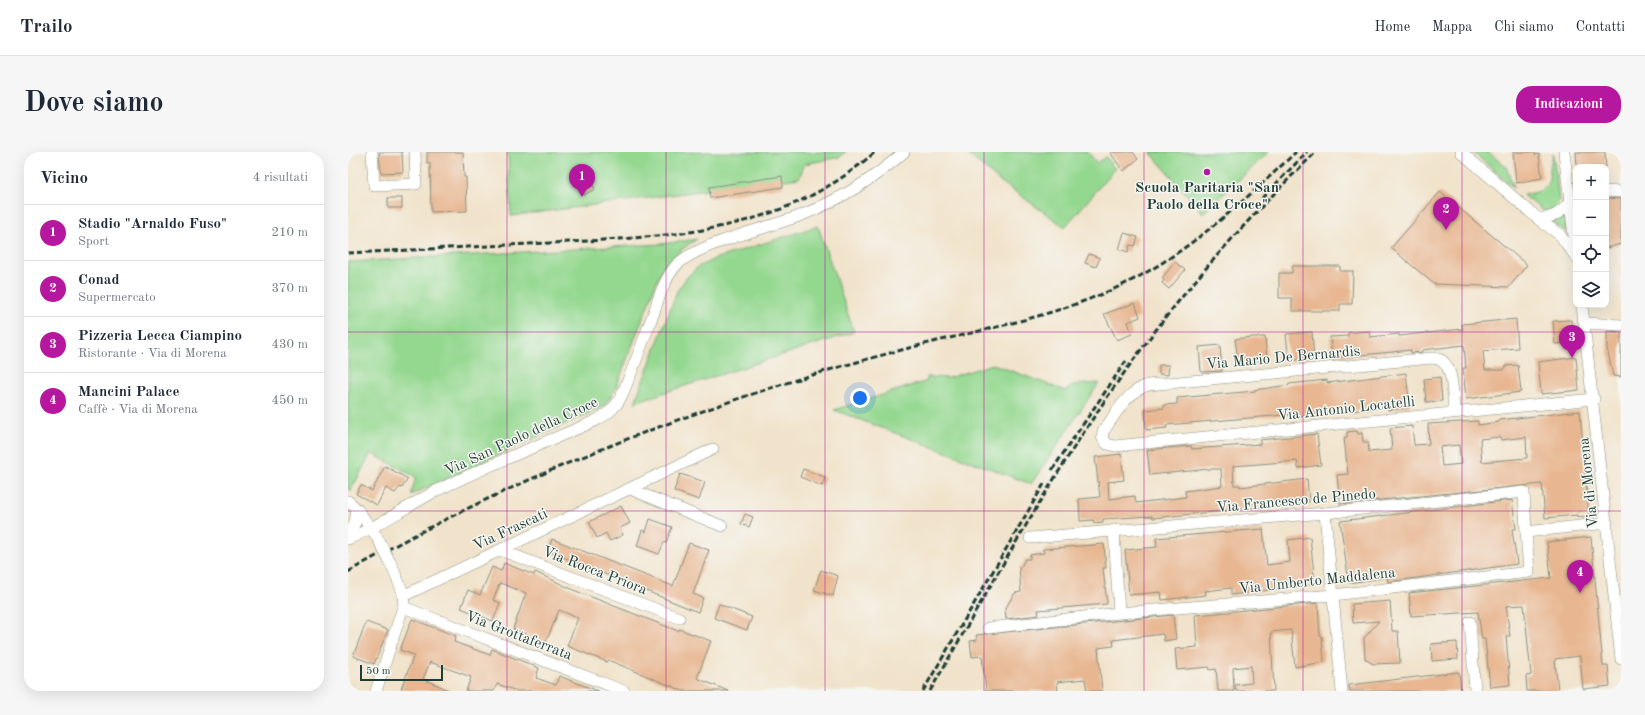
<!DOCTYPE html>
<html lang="it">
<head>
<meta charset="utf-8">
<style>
	:root { --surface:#fff; --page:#f6f6f7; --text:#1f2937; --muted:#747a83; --line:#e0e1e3; --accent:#b5179e }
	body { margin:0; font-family:"Old Standard TT",serif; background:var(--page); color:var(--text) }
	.controls { position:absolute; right:12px; top:12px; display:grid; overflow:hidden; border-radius:8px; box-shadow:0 4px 16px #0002 }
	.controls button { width:36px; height:36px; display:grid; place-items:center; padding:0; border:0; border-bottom:1px solid var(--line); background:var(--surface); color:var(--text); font:20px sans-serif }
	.scale { position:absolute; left:12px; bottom:10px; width:83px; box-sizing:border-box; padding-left:4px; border:2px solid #1f3d34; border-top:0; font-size:11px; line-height:14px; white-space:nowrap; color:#1f3d34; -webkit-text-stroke:3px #f6f6f2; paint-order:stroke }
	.you { position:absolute; left:512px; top:246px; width:14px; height:14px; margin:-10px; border:3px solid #fff; border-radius:50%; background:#1a73e8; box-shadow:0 0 0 6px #1a73e833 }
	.badge { display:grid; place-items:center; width:26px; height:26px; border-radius:50%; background:var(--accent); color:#fff; font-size:13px; font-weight:700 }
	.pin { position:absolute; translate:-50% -33px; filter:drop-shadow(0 1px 2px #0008) }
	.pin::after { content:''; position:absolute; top:21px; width:14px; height:12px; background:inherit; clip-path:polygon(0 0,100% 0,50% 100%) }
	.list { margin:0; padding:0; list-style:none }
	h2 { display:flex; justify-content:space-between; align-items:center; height:52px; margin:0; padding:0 16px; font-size:17px }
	h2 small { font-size:13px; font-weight:400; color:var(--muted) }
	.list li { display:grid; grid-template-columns:26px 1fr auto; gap:12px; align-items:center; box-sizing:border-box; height:56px; padding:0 16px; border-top:1px solid var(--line) }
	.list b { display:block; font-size:15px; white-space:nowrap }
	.list p { margin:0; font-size:13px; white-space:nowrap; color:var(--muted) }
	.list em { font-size:13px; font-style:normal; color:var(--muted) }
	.icon { flex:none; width:22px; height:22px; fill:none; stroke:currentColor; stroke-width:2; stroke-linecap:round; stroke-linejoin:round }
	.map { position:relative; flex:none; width:1273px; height:539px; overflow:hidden; border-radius:16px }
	header { display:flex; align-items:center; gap:24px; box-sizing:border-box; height:56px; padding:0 20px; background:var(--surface); border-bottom:1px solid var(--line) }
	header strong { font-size:19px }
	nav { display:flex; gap:22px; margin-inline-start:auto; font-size:14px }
	.intro { display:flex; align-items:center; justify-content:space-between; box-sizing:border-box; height:96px; padding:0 24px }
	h1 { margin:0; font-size:28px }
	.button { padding:10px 18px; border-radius:16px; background:var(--accent); color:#fff; font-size:14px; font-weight:700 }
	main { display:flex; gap:24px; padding:0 24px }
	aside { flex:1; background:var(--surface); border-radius:16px; box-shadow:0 4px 16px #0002 }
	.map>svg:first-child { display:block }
	.green { fill:#94d890; stroke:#5a8a62 }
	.building { fill:#e8b792; fill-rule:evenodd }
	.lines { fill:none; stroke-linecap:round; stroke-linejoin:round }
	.minor-casing { stroke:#889080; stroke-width:12 }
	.minor { stroke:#fff; stroke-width:11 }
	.rail { stroke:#1f3d34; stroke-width:3; stroke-dasharray:6 3; stroke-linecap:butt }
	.minor-bridge-casing { stroke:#889080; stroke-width:12; stroke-linecap:butt }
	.minor-bridge { stroke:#fff; stroke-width:11 }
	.grid { fill:none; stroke:#b5179e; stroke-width:1; stroke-opacity:0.55 }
	.poi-dot { fill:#b5179e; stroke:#f6f6f2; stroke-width:1.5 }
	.labels { text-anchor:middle; stroke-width:3; stroke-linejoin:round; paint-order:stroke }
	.poi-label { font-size:15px; font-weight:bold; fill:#1f3d34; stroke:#f6f6f2 }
	.street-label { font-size:15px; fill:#1f3d34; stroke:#f6f6f2 }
</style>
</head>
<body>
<header>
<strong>Trailo</strong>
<nav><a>Home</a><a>Mappa</a><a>Chi siamo</a><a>Contatti</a></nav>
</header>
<div class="intro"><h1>Dove siamo</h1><a class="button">Indicazioni</a></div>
<main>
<aside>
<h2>Vicino<small>4 risultati</small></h2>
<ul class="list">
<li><span class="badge">1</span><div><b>Stadio &quot;Arnaldo Fuso&quot;</b><p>Sport</p></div><em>210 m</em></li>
<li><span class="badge">2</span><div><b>Conad</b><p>Supermercato</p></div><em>370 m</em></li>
<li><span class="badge">3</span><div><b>Pizzeria Lecca Ciampino</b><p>Ristorante · Via di Morena</p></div><em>430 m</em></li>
<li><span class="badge">4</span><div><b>Mancini Palace</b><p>Caffè · Via di Morena</p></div><em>450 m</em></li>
</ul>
</aside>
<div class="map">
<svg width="1273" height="539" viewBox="0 0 1273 539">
	<rect width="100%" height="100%" fill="#f6f6f2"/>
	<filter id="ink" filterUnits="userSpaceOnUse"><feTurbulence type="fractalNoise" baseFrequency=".025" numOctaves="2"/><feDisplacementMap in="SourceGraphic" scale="8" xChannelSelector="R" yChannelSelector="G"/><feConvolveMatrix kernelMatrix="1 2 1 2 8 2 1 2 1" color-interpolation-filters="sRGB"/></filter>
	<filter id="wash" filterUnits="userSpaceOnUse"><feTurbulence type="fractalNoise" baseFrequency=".012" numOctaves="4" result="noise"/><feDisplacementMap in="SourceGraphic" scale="16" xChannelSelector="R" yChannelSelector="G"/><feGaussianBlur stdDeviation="0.9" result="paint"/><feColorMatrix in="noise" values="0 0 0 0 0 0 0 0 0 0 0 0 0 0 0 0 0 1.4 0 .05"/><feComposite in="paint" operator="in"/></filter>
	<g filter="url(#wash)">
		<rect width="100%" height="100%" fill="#f1e3cb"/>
		<g class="green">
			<polygon points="160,0 498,0 492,5 457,12 451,26 163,64"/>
			<polygon points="618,0 740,0 749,11 758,5 767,17 717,75 649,27"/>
			<polygon points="802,0 921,0 855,61"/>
			<polygon points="1125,0 1140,0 1158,15 1166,36"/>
			<path d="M 1205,2 L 1211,49 L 1206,58 L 1197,60 L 1175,43 C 1210,37 1197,28 1205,2 Z"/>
			<polygon points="1217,64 1218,80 1203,70"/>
			<polygon points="470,74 506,180 287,250 329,139 339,125 350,115 366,107"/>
			<path d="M 349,87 C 335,96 323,105 313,119 L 267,238 L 256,254 L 63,343 L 68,325 L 23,301 L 3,338 L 0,338 L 0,110 L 313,92 Z"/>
			<polygon points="645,212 718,239 725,233 751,231 683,332 486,258 579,229 579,225 600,226"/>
		</g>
		<g id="blocks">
			<g class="building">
				<polygon points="31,0 54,0 55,20 33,21"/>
				<polygon points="79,0 115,0 116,25 118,25 119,59 83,60 82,11 79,11"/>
				<polygon points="762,0 785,0 790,7 775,19"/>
				<polygon points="1165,0 1187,0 1187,3 1191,2 1194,26 1168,31"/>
				<polygon points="1228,0 1257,0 1258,15 1229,15"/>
				<polygon points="237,19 247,37 236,43 226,24"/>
				<polygon points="434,24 435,35 362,46 361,35"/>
				<polygon points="1092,40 1179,113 1161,135 1086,132 1043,96"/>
				<rect x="40" y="46" width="14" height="10"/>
				<polygon points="1258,46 1273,47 1273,92 1258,96"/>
				<polygon points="776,81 790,85 787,94 782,93 780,100 771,97"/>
				<polygon points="741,102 752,106 748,115 737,111"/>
				<polygon points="827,110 837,118 821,137 814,131 816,128 814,126"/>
				<polygon points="944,114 992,114 992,119 1005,119 1004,152 992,152 992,159 944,159 944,146 931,146 931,121 944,121"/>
				<polygon points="787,151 792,165 780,170 784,182 769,188 756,162"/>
				<polygon points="1168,167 1170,196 1135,199 1137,218 1156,218 1158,214 1170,213 1173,240 1118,247 1115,216 1118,216 1116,193 1074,198 1074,200 1063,201 1063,198 984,206 982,185 1000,184 1000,181 1021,179 1022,185 1051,182 1051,184 1115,177 1114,172"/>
				<polygon points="1223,168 1225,191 1207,192 1205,169"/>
				<polygon points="1259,179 1273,180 1273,225 1265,224 1259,196"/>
				<polygon points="964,180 966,206 941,209 938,182"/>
				<polygon points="904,185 917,185 919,209 891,213 887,187"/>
				<polygon points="872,193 874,219 853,220 851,195"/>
				<polygon points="1228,205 1231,238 1193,242 1190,210"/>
				<polygon points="811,213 821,213 820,223 811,222"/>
				<polygon points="1058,221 1062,255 1040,258 1039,255 949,265 949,262 865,269 818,273 819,276 798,278 797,258 816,256 816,253 829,252 829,246 907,239 906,238 941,233 941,232 979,228 979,231"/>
				<polygon points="1092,225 1094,249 1078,250 1076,227"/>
				<path d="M 1232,259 L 1241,364 L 1229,365 L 1229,363 L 1197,366 L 1194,332 L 992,352 L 989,323 L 1000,322 L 996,286 L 999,285 L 999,280 L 1009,279 L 1010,282 L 1014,281 L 1015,290 L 1020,290 L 1021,300 L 1044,298 L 1042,276 L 1064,274 L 1066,293 L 1081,292 L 1080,272 L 1130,269 L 1130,273 L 1151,270 L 1151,268 ZM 1152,285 L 1153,288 L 1178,285 L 1179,306 L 1134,310 L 1132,287 ZM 1111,293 L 1113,312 L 1094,314 L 1092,295 Z"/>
				<polygon points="969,282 973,313 950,316 949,309 885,314 886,333 892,333 892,335 959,327 961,350 805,366 804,364 755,367 755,370 746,371 745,368 732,369 731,347 752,345 747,305 773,302 776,328 760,330 761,347 787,344 788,351 838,345 837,339 874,334 873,317 861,317 802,323 799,298 843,294 844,297 913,292 912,288"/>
				<polygon points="37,314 60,327 54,336 52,335 47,341 38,336 29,353 8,342 13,333 24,339"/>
				<polygon points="455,317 477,325 474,334 452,325"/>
				<polygon points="332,322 357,330 351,348 326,339"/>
				<polygon points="1164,348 1168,377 1164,377 1169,412 1040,430 1039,425 1001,431 992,369"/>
				<polygon points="273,354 282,371 272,376 275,383 262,389 258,381 249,386 241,370"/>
				<polygon points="397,362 405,365 401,375 393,372"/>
				<polygon points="302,367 324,375 318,391 316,390 311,402 289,394 294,378 298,380"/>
				<polygon points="915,377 919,413 942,410 940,388 962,385 967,432 883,443 883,436 857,439 858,443 814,448 813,440 781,443 777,398 809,395 808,386"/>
				<polygon points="1243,385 1255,514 1260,514 1262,534 1235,537 1232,504 1207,507 1210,539 1179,539 1178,524 1183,523 1176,453 1158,454 1162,484 1158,484 1162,533 1142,535 1137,487 1134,487 1130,460 1063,464 1061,441 1203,426 1199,390"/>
				<polygon points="204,387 325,434 341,391 361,398 345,442 355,446 350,460 200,399"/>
				<polygon points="756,392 758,416 755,416 759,452 690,458 691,463 658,467 657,457 667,441 673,440 671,415 673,415 677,407 682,407 682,403 696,401 695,397"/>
				<polygon points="156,411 186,423 187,420 228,439 330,479 331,477 363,489 349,526 380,539 335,539 260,508 259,510 219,494 230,466 211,458 198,490 165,477 178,441 152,431 145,448 152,451 145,469 113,456 120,438 132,443 144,415 153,419"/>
				<polygon points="473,418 490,424 485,444 466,438"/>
				<polygon points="1042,449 1044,479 1050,479 1052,511 1025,512 1017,507 1016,486 1031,469 1005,471 1004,452"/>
				<polygon points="970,451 972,484 974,484 976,510 947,515 943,478 923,480 926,539 888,539 887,533 904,531 903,514 885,516 886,539 870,539 868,517 862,518 861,515 829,518 827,497 849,495 847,463"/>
				<polygon points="371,452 404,465 399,478 366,466"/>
				<polygon points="825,463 828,487 816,489 815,482 765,488 766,494 750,496 754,539 739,539 737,527 709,530 710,539 638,539 634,504 624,505 622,489 629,488 628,483"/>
				<polygon points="64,467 108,484 106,490 142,503 144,497 191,516 188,526 208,533 211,524 250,539 169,539 149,532 146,539 118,539 123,525 82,510 75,527 103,539 58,539 53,537 66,503 52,498"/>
				<polygon points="18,470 40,478 26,512 5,504"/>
				<polygon points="1109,490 1110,507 1084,509 1083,492"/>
				<polygon points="1111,520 1113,539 1002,539 1001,533"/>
			</g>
		</g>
	</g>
	<g filter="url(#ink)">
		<use href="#blocks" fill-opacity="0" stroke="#889080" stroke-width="1"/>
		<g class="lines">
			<g class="minor-casing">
				<g id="minor">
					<polyline points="24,0 26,34 68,32 67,0"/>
					<polyline points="1113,0 1194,70 1212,83 1228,105"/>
					<polyline points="1216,0 1228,101"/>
					<polyline points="1258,39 1273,40"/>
					<path d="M 1189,66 C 1204,67 1213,61 1222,50"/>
					<polyline points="1234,153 1273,507"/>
					<polyline points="1237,171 1273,173"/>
					<path d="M 1106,260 C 1104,243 1108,206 1084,206 L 800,233 C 778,240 767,263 755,280 L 754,285 L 759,292 L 767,294 L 1246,247"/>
					<polyline points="282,337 374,374"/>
					<polyline points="0,349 9,357 27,382"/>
					<polyline points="977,361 994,539"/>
					<polyline points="766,378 771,461"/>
					<polyline points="0,383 7,371 9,357"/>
					<polyline points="682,386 977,361 1176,340 1178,380"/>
					<path d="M 0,387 C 31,374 58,355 88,339 C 140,313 194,292 247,269 C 258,263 267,257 273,245 C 285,218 295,189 306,160 C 311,145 316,129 326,116 C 344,92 422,76 454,63 C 491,48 526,27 556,0"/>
					<polyline points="152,398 331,466"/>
					<polyline points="55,444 365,297"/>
					<polyline points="55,455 276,539"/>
					<polyline points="1122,470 1127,539"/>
					<polyline points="640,476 771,461 985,443 1181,420 1178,380 1259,371"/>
					<polyline points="28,539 56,452 54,438 42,410"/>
				</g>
			</g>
			<use href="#minor" class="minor"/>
			<g class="rail">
				<polyline points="914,46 959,0"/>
				<path d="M 0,101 C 67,98 135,94 202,91 C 322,84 431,84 527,0"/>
				<polyline points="704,318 778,209"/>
				<path d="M 0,420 C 136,341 285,280 435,232 C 476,219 519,207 561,196 C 639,176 720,163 792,124 C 850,92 900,45 948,0"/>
				<polyline points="575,539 696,332"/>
				<path d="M 582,539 C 639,440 695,339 760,244 C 820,156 891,74 968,0"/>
			</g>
			<g class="minor-bridge-casing">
				<polyline id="minor-bridge" points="29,385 42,410"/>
			</g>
			<use href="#minor-bridge" class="minor-bridge"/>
		</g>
	</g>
	<path class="grid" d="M 159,0 L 159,539M 318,0 L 318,539M 477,0 L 477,539M 636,0 L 636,539M 796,0 L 796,539M 955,0 L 955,539M 1114,0 L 1114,539M 0,180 L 1273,180M 0,359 L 1273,359"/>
	<circle class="poi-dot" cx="859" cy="20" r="4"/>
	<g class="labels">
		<g class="poi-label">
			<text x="859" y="40">Scuola Paritaria "San<tspan x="859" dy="17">Paolo della Croce"</tspan></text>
		</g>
		<g class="street-label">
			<text transform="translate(935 205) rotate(-5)" y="5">Via Mario De Bernardis</text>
			<text transform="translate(998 256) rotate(-6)" y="5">Via Antonio Locatelli</text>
			<text transform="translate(173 284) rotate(-25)" y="5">Via San Paolo della Croce</text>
			<text transform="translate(1240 331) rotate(-96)" y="5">Via di Morena</text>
			<text transform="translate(948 348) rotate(-5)" y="5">Via Francesco de Pinedo</text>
			<text transform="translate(162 377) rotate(-25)" y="5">Via Frascati</text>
			<text transform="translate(247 418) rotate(21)" y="5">Via Rocca Priora</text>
			<text transform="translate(969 428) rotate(-6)" y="5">Via Umberto Maddalena</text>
			<text transform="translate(171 483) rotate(21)" y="5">Via Grottaferrata</text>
		</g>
	</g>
</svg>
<div class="controls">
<button>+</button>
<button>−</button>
<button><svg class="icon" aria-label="locate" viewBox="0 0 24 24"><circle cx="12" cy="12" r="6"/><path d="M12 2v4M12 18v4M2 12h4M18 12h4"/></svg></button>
<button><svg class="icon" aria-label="layers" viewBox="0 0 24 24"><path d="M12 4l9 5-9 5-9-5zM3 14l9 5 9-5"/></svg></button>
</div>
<div class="scale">50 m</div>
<div class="you"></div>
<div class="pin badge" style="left:234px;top:45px">1</div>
<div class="pin badge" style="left:1098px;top:78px">2</div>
<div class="pin badge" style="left:1224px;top:206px">3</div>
<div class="pin badge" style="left:1232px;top:441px">4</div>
</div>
</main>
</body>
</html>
